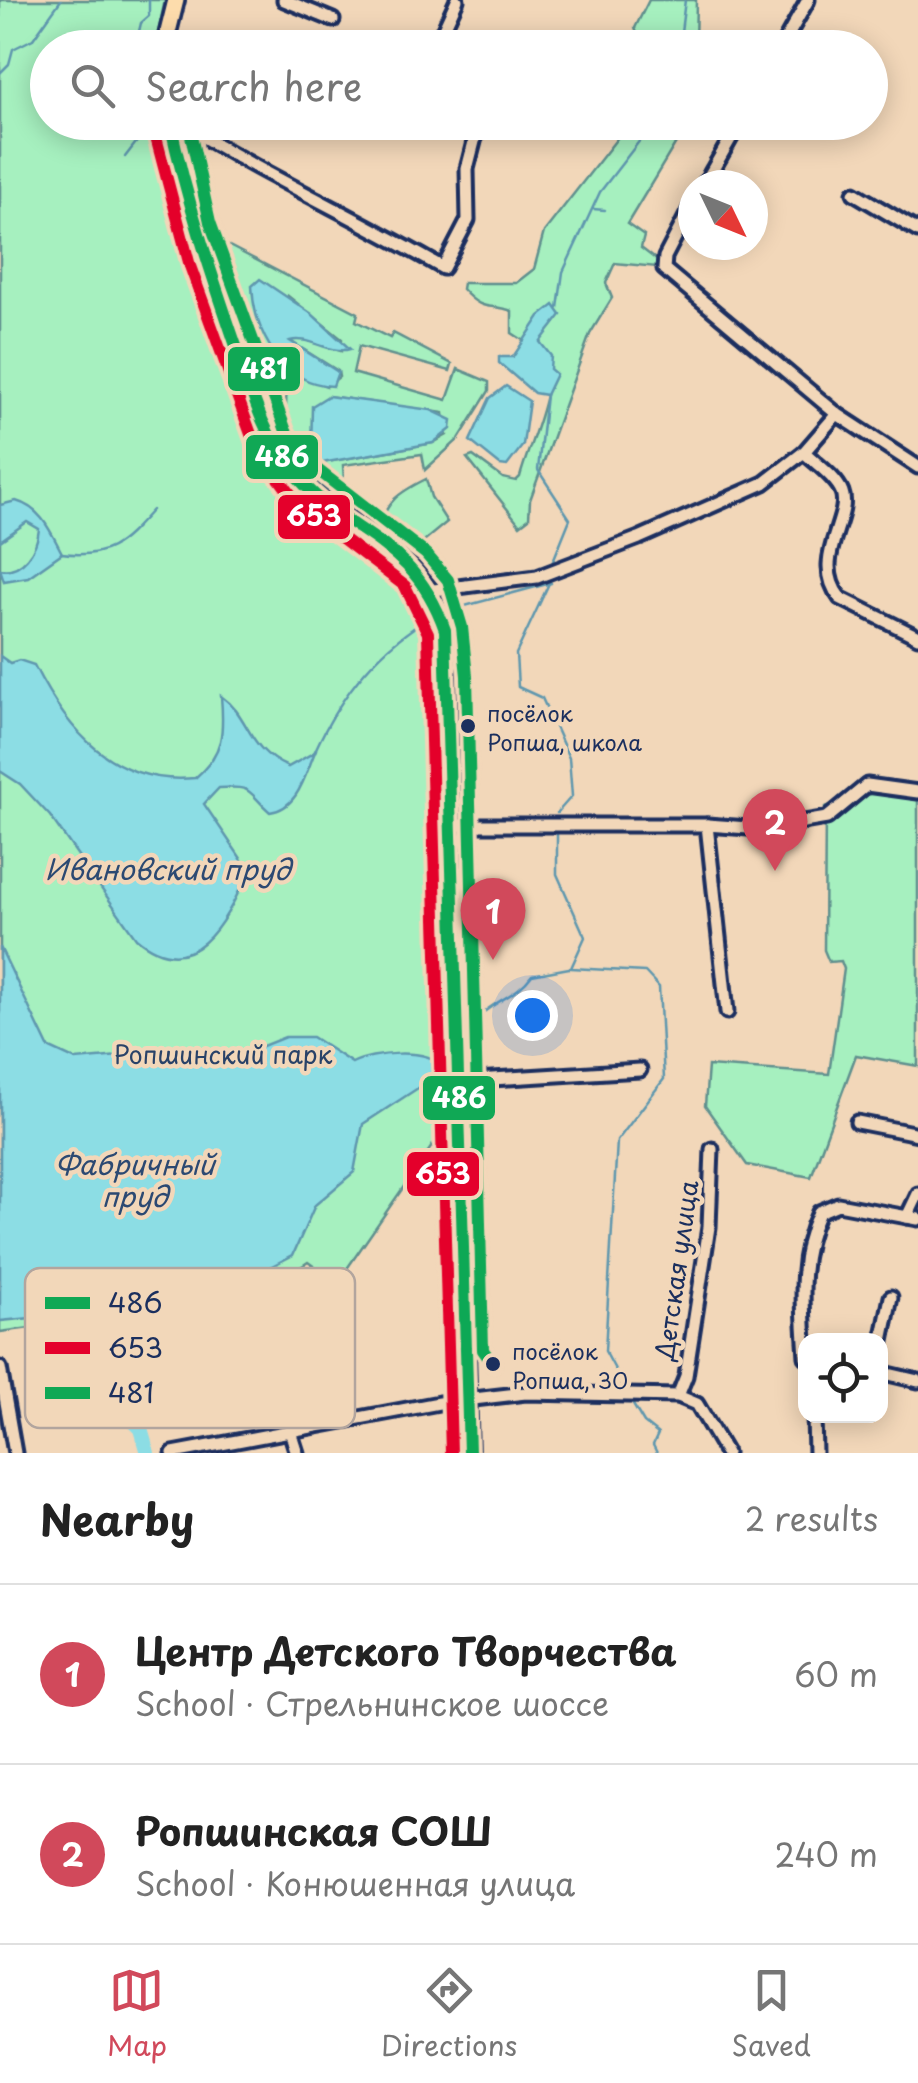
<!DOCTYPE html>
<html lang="en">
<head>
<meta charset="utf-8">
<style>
	:root { --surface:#fff; --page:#f6f6f6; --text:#222; --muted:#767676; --line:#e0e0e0; --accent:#d1495b }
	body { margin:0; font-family:"Playpen Sans",sans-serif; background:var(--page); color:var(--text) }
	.controls { position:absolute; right:30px; bottom:30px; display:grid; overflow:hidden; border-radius:20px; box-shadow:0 5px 25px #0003 }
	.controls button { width:90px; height:90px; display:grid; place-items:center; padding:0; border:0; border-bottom:2px solid var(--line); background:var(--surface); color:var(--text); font:50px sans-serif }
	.compass { position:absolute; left:678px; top:170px; width:90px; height:90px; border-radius:50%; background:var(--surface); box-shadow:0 5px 25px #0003; rotate:133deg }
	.you { position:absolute; left:532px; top:1015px; width:35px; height:35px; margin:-25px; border:8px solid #fff; border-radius:50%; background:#1a73e8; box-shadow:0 0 0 15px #1a73e833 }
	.badge { display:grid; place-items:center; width:65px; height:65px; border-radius:50%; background:var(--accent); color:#fff; font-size:32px; font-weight:700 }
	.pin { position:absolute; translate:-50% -82px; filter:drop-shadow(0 2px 5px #0008) }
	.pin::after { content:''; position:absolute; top:52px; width:35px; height:30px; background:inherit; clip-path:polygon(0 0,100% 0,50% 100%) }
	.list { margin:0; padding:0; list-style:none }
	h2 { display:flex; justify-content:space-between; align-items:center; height:130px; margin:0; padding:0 40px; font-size:42px }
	h2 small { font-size:32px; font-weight:400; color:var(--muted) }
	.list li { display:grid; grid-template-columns:65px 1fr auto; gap:30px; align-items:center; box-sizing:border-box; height:180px; padding:0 40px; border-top:2px solid var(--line) }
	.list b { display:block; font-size:38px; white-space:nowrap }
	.list p { margin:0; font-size:32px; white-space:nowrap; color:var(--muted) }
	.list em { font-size:32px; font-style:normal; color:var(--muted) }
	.icon { flex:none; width:55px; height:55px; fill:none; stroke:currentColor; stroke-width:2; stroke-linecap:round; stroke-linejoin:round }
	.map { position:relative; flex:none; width:918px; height:1453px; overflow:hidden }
	.search { position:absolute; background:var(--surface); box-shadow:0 5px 25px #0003; left:30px; right:30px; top:30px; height:110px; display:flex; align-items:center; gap:25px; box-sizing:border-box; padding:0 35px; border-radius:55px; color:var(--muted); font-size:38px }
	.sheet { height:490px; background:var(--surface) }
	nav { display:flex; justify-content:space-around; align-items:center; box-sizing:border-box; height:140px; border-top:2px solid var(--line); background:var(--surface); font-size:28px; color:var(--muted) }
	nav a { display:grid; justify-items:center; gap:5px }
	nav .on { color:var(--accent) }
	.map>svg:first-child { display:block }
	.green { fill:#a6f0bf; stroke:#60908e; stroke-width:2.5; fill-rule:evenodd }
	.water { fill:#8cdde4; stroke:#5f97ae; stroke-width:2.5 }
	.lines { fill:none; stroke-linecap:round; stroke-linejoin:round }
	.stream { stroke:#5f97ae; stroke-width:2.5 }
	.river { stroke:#8cdde4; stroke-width:14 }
	.minor-casing { stroke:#1b2f5e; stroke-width:19 }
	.major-casing { stroke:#1b2f5e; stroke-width:22 }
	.minor { stroke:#f2d7b9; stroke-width:11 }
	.major { stroke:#fddcac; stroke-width:15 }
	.bus-1-casing { stroke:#f2d7b9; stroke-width:20 }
	.bus-2-casing { stroke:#f2d7b9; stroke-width:20 }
	.bus-3-casing { stroke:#f2d7b9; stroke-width:20 }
	.bus-1 { stroke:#10a855; stroke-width:12 }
	.bus-2 { stroke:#e4002b; stroke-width:12 }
	.bus-3 { stroke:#10a855; stroke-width:12 }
	.bus-dot { fill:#1b2f5e; stroke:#f2d7b9; stroke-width:4 }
	.labels { text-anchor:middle; stroke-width:9; stroke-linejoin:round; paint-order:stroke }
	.bus-label { font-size:22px; fill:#1b2f5e; stroke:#f2d7b9; text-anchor:start }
	.park-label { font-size:25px; fill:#294268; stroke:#f2d7b9 }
	.street-label { font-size:25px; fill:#1b2f5e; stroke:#f2d7b9 }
	.water-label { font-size:28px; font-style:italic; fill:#2c4972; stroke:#f2d7b9 }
	.key { fill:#f2d7b9; stroke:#b2a59e; stroke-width:2.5 }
	.key-label { font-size:28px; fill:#1b2f5e }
	.line-badge { stroke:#f2d7b9; stroke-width:4 }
	.badge-label { font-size:28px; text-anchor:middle; font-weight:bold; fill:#fff }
</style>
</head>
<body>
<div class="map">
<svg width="918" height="1453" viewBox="0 0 918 1453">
	<rect width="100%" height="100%" fill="#f2d7b9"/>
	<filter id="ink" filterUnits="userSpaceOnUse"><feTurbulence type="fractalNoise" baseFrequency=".01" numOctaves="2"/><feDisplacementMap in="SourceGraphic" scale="20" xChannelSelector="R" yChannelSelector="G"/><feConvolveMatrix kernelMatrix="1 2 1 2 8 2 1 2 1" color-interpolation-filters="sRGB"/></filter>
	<g filter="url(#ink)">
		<g class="green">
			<polygon points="0,0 165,0 155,47 48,48 48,122 158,123 173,219 242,419 273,470 397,567 422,598 434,627 431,694 448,1123 337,1283 308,1262 255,1298 0,1332"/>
			<polygon points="649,0 696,0 695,47 642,47 635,28"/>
			<path d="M 629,123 L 684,123 L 680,136 L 627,224 L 644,236 L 641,248 L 658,261 L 657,267 L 615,263 L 606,283 L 612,298 L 590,334 L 530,500 L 529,518 L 520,525 L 467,458 L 473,456 L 503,478 L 516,481 L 520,477 C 531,436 565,374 539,342 L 555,322 L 526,342 L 512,333 L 512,311 C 489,303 483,313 462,289 L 463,283 L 516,283 L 534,269 L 544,232 Z"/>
			<path d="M 210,236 L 358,313 L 356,321 L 390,338 L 393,333 L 452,364 L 450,371 L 359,346 L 353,373 L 447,400 L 458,369 L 489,382 L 489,391 L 459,439 L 425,470 L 422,454 L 343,465 L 344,481 L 372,510 L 364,519 L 303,473 L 285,444 L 287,374 L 246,350 L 207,245 ZM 288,296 L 342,339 L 341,351 L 299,338 L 290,341 L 338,371 L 339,377 L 327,386 L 307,379 L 274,354 ZM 328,396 L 444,413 L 447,435 L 433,443 L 322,463 Z"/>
			<path d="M 426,479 L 431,497 L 447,522 L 408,554 L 380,532 C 383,502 400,492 426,479 Z"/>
			<polygon points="888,789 918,793 918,1066 856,1055 811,1177 747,1165 705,1106 708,1066 829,1074 844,969 841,961 829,962 824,950 825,807"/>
		</g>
		<g class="water">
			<path d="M 260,279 L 312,314 L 350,349 C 330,355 308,335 290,341 L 338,372 L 333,386 C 281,384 254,331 252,286 Z"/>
			<polygon points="554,305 561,315 540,342 551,356 550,369 556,374 546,395 534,393 499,363 499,357 513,357 540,316"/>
			<polygon points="506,386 529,401 523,445 507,466 500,465 470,441 490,398"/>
			<polygon points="328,396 431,410 452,420 451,429 433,443 322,463 311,454 312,406"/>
			<path d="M 16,501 C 41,508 50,530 62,553 L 28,577 L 4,581 L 0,569 C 22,573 37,550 39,529 L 27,522 L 0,541 L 0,505 Z"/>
			<path d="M 0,656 L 10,663 L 19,660 L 34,665 C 67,731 114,786 195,778 C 224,753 224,732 221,696 C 251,717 245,748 288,767 L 315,752 C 305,775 298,809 270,812 C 247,792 254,785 219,788 L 204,804 L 242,860 L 246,876 C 225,923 193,985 136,938 L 50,816 L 20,784 L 0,771 Z"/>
			<path d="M 0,947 L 48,1047 L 76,1060 L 152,1053 L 186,1060 L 233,1058 L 285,1037 L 312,1037 L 352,1063 C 372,1053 427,1047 442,1066 L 438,1075 L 363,1124 L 354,1172 L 315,1205 L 293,1255 L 264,1270 L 240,1273 L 184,1303 L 0,1321 Z"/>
		</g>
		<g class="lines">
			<g class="stream">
				<polyline points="135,48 141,23 149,16 149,0"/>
				<polyline points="679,48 685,0"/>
				<polyline points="0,73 9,64 13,49 33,39 61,0"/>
				<polyline points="125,157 145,131 143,122"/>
				<polyline points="593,209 605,210"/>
				<polyline points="558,308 563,272 600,192 654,122"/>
				<polyline points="546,395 538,470 570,519 551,566"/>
				<path d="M 61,553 C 109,559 121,544 152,510"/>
				<polyline points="551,579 516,654 518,687 542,698 569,758 572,796 557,813"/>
				<polyline points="446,611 551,583"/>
				<path d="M 314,753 C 340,695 378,647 434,615"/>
				<polyline points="557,829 557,874 585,937 571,968 645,972 659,987 664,1079 617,1141 605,1351 625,1388"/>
				<path d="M 467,1063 L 480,1043 L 478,1017 C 496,1000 518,995 532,975 L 569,968"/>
				<polyline points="442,1066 450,1063"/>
				<polyline points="629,1398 644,1423 658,1434 653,1445 657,1453"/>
			</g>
			<polyline class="river" points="66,1299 78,1366 141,1429 148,1453"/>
			<g class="minor-casing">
				<g id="minor">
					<polyline points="284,0 333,20"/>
					<polyline points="435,48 457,0"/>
					<polyline points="781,48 808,0"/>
					<path d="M 179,122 C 265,176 356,217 443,268 L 468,220 L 467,169 L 477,130 L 474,122"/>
					<polyline points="704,185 740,122"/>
					<polyline points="854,193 918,231"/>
					<polyline points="693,203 665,257 664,269 837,414 918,467"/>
					<path d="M 804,452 C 815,463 836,477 842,492 C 852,518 810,560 840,598 L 918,637"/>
					<polyline points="434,590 537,577 639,538 764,483 804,452 837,414"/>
					<polyline points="451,825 707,825 762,829 827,818 867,785 918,792"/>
					<polyline points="707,825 727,1012"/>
					<polyline points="459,1081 640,1070"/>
					<polyline points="857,1122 918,1134"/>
					<polyline points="907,1217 918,1194"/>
					<polyline points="880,1351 891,1297"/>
					<path d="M 806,1357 C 803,1306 797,1259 819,1212 L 838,1204 L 918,1219"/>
					<polyline points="0,1368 15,1453"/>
					<polyline points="880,1372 918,1381"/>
					<polyline points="678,1396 686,1376 709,1227 712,1149"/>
					<polyline points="814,1416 815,1453"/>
					<polyline points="290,1431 297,1453"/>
					<polyline points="173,1453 439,1403 526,1393 678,1396 697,1404 726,1453"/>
				</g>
			</g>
			<g class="major-casing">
				<g id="major">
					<polyline points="164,48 176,0"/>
					<path d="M 170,122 C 186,200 208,268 235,343 C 250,386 262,432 290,469 C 341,535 423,538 445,630 L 469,1453"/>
				</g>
			</g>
			<use href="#minor" class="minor"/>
			<use href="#major" class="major"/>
			<g class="bus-1-casing">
				<path id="bus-1" d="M 170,122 C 186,198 210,270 235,343 C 250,385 261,432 290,468 C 344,538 411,533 445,630 L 469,1453"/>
			</g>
			<g class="bus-2-casing">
				<polyline id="bus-2" points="153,126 190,266 256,448 299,505 405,586 428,633 451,1453"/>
			</g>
			<g class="bus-3-casing">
				<polyline id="bus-3" points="188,122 210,222 286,431 305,460 426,554 448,580 462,627 467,676 483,1350 493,1364"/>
			</g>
			<use href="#bus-1" class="bus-1"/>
			<use href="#bus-2" class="bus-2"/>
			<use href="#bus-3" class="bus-3"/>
		</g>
	</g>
	<g class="bus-dot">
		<circle cx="468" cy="726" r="9"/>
		<circle cx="493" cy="1364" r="9"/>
	</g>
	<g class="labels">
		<g class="bus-label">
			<text x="487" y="722">посёлок<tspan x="487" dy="29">Ропша, школа</tspan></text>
			<text x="512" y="1360">посёлок<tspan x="512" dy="29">Ропша, 30</tspan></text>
		</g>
		<g class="park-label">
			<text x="223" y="1064">Ропшинский парк</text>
		</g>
		<g class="street-label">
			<text transform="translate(677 1270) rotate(-82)" y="9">Детская улица</text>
		</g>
		<g class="water-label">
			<text x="168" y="880">Ивановский пруд</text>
			<text x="135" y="1175">Фабричный<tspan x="135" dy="32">пруд</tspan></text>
		</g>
	</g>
	<rect x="25" y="1268" width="330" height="160" rx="15" class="key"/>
	<rect x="45" y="1297" width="45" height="12" fill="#10a855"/>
	<rect x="45" y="1342" width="45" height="12" fill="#e4002b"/>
	<rect x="45" y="1387" width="45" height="12" fill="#10a855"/>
	<g class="key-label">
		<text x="108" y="1313">486</text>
		<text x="108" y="1358">653</text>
		<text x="108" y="1403">481</text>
	</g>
	<g class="line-badge">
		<rect x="226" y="345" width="76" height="48" rx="10" fill="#10a855"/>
		<rect x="244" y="433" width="76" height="48" rx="10" fill="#10a855"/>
		<rect x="276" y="493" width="76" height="48" rx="10" fill="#e4002b"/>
		<rect x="421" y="1074" width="76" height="48" rx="10" fill="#10a855"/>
		<rect x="405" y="1150" width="76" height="48" rx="10" fill="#e4002b"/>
	</g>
	<g class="badge-label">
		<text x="264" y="379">481</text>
		<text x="282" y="467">486</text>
		<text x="314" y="526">653</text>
		<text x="459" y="1108">486</text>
		<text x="443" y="1184">653</text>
	</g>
</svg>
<div class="controls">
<button><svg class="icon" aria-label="locate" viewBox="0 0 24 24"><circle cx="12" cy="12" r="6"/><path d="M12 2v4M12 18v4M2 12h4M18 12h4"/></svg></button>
</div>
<svg class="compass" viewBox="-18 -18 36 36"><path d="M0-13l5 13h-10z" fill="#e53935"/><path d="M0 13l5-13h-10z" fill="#767676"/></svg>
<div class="you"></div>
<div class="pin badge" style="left:493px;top:960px">1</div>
<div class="pin badge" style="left:775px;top:871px">2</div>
<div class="search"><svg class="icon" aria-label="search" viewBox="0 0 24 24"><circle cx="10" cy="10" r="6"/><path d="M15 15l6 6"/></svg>Search here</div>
</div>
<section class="sheet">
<h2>Nearby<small>2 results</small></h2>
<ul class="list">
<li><span class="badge">1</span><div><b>Центр Детского Творчества</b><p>School · Стрельнинское шоссе</p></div><em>60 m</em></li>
<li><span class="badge">2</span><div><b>Ропшинская СОШ</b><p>School · Конюшенная улица</p></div><em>240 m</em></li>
</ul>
</section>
<nav>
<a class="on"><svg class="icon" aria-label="map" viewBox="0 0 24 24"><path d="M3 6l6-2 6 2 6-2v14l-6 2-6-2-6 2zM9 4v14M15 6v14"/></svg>Map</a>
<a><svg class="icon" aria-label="directions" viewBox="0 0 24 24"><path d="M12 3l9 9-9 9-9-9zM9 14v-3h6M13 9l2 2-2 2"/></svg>Directions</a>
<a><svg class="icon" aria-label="saved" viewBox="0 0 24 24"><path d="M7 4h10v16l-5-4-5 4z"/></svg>Saved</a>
</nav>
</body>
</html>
